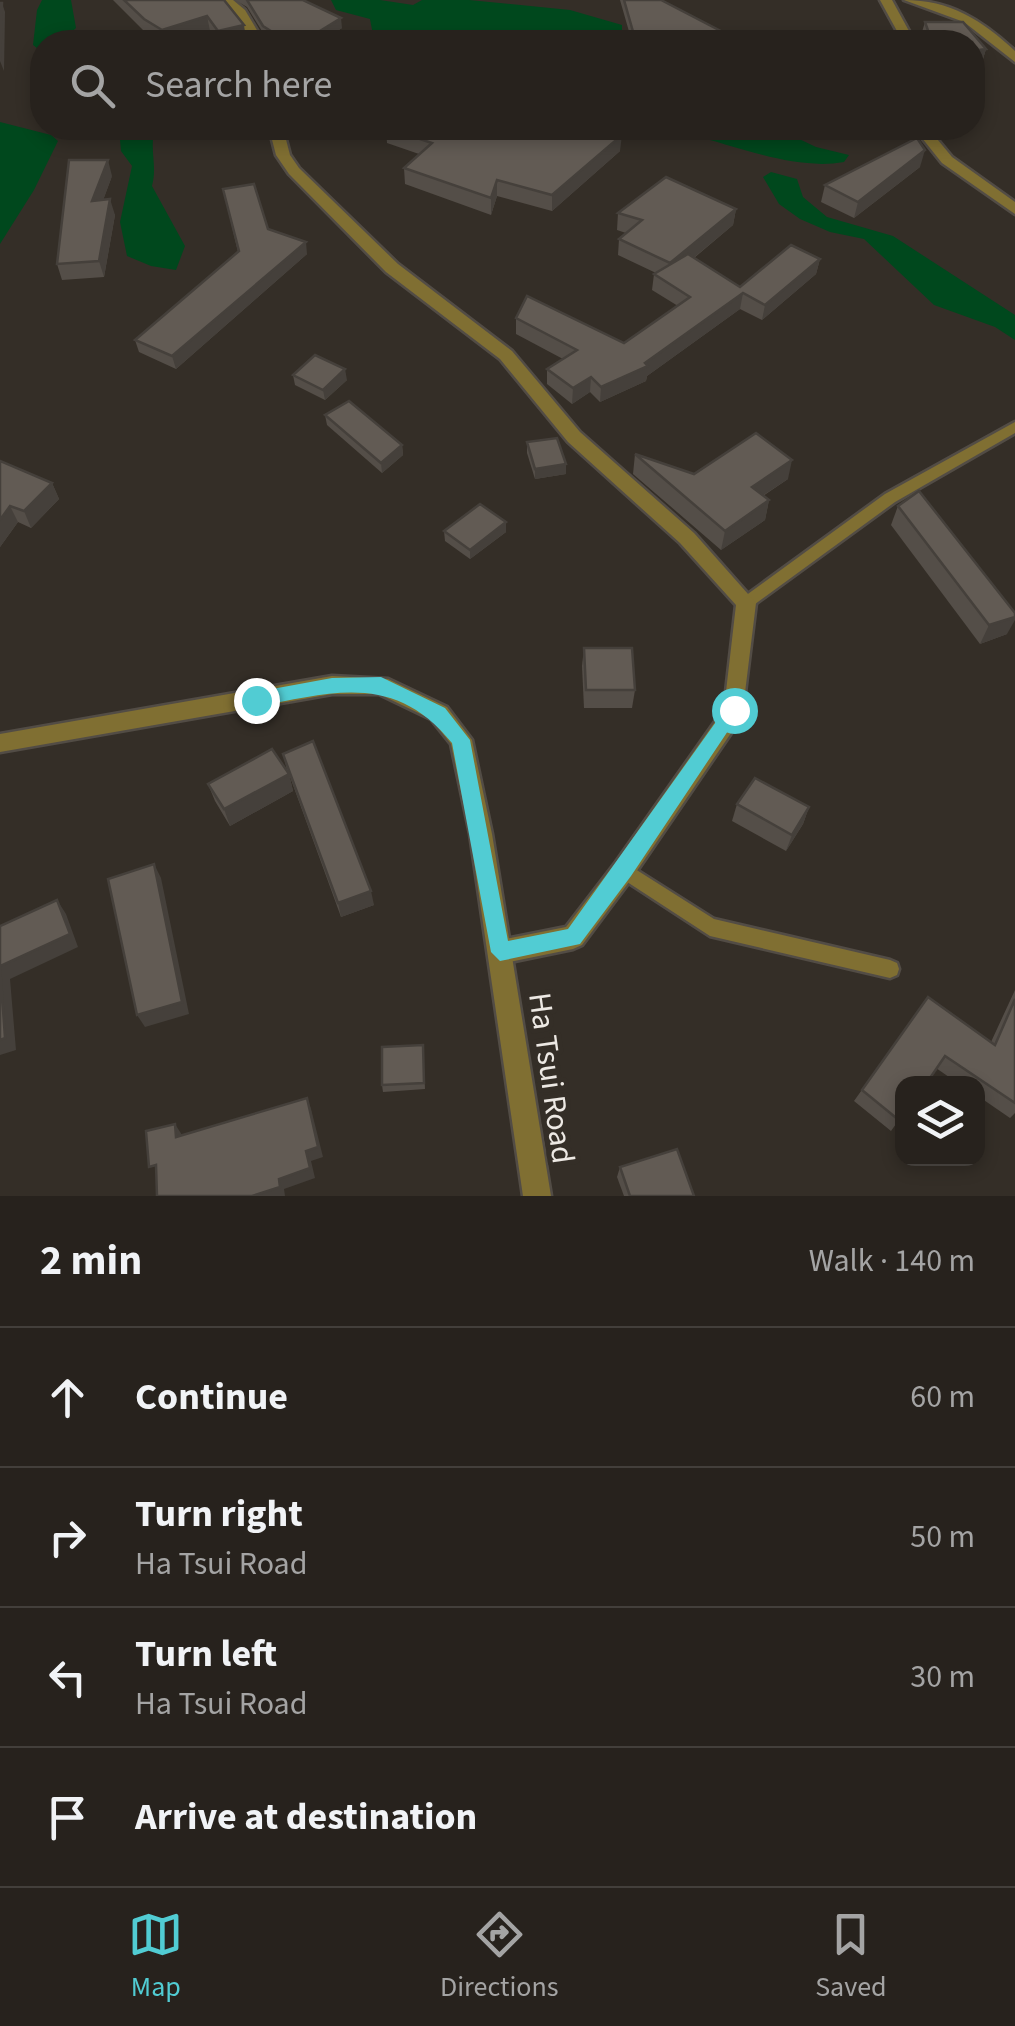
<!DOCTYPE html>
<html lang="en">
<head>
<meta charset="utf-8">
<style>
	:root { --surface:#27221d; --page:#2f2a26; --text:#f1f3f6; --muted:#a4a4a4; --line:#433f3b; --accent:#51ccd3 }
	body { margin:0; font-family:"Source Sans 3",sans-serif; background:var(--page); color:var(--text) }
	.controls { position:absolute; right:30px; bottom:30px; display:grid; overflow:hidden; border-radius:20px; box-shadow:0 5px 15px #0003 }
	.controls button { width:90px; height:90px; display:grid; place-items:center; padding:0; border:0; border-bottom:2px solid var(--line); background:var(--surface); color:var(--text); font:50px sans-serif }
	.stop { position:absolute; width:30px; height:30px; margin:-22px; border:8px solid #51ccd3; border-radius:50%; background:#fff }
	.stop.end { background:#51ccd3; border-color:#fff; box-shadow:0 2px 10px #0008 }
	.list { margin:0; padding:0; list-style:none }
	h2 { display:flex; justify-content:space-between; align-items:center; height:130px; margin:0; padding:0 40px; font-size:42px }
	h2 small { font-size:32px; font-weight:400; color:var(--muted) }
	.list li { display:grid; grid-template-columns:65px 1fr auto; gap:30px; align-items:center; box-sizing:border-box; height:140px; padding:0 40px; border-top:2px solid var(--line) }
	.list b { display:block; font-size:38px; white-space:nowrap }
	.list p { margin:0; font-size:32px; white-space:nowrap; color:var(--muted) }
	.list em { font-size:32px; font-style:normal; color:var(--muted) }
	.icon { flex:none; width:55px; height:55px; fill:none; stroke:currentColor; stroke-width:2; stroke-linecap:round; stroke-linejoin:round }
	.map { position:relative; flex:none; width:1015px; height:1196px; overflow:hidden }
	.search { position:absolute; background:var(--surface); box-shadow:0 5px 15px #0003; left:30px; right:30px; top:30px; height:110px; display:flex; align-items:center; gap:25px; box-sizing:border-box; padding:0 35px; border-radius:40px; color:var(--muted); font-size:38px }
	.sheet { height:690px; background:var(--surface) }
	nav { display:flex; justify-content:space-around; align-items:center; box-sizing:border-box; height:140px; border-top:2px solid var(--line); background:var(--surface); font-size:28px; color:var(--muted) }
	nav a { display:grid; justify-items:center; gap:5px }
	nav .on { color:var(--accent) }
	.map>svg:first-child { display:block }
	.green { fill:#00481d }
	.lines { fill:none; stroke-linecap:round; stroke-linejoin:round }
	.service-casing { stroke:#524c45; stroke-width:5 }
	.minor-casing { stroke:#524c45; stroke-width:5 }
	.tertiary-casing { stroke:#524c45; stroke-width:5 }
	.service { fill:#806f32; fill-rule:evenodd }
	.minor { fill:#806f32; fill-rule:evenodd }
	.tertiary { fill:#806f32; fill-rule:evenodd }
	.wall { fill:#544e48 }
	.shaded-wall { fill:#45403b }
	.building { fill:#625b54; stroke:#45403b; stroke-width:2.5 }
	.route { fill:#51ccd3 }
	.labels { text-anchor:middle; stroke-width:10; stroke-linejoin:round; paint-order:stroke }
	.street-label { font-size:32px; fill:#ede9e4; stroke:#342e27 }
</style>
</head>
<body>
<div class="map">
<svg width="1015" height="1196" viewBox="0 0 1015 1196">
	<rect width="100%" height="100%" fill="#342e27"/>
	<g class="green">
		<polygon points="42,0 71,0 76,28 61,42 42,42 42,52 33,45 37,10"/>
		<polygon points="331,0 380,0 413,5 422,0 469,0 570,10 622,25 622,42 380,42 373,35 370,19 336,10"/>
		<polygon points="0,122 51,135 58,141 34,190 0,244"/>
		<path d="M 119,128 L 156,128 C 148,146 158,165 152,186 L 185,246 L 176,270 L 151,266 L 127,256 L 120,222 L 132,166 L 121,151 Z"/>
		<path d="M 701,128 L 733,131 L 736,128 L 776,128 L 816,147 L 849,155 L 844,162 C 795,171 737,146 688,134 L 684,129 Z"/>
		<polygon points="771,172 797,179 803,197 827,217 893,236 1015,315 1015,340 995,327 934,305 864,239 830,232 800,219 779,204 763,177"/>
	</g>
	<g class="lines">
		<g class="service-casing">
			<g id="service">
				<polygon points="1015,422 1015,433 895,502 751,607 741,607 738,603 741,599 885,494"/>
				<polygon points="624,862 714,919 890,960 897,963 899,969 897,975 890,978 710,936 618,876 615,870 618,864"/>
			</g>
		</g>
		<g class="minor-casing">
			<g id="minor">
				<polygon points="220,0 233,0 245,10 264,42 252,42 235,15"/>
				<path d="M 904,0 C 950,0 982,20 1015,51 L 1015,62 L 964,22 Z"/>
				<polygon points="269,128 283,128 290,155 299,168 398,264 512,351 580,432 694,533 756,603 742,717 632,878 582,945 573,949 500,964 491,960 488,952 491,944 500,940 566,927 616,862 724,709 736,605 680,543 568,442 500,359 386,272 289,174 276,155"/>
			</g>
		</g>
		<g class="tertiary-casing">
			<g id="tertiary">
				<polygon points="880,0 892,0 915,42 903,42"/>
				<polygon points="914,128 928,128 952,157 1015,202 1015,214 942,163"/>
				<polygon points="332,676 388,679 447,707 472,740 492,834 551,1196 523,1196 470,834 451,744 431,719 379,694 332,694 0,752 0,734"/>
			</g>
		</g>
		<use href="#service" class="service"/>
		<use href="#minor" class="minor"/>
		<use href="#tertiary" class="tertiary"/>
	</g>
	<g class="wall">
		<polygon points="113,0 224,0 246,40 237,42 218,42 210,31 174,42 161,42 147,34"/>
		<polygon points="235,0 303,0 342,28 319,42 274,42 265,36 247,7"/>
		<polygon points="620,0 661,0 737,42 632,42"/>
		<polygon points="925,22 963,22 986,49 983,59 972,61 972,42 926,42 922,32"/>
		<polygon points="386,128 620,151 552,211 497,196 491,215 405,184 404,168 419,154 387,143"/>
		<polygon points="920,167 854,218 821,202 825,185"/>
		<polygon points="112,176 103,200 115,215 104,277 62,280 57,264"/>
		<polygon points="223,189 268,229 307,254 176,369 139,352 135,340 238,252"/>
		<polygon points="736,209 733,225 694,258 740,287 820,259 816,274 762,320 740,309 647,376 646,381 600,402 590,392 572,404 547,384 547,369 563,359 516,334 516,318 624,343 678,306 652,290 654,274 656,273 618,255 619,239 626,233 617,230 618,213"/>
		<polygon points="293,375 347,380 325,400 295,385"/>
		<polygon points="325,415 402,445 403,455 382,473 327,425"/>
		<polygon points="527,442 566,464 566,474 535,479 527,453"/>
		<polygon points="635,454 694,474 788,479 763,496 769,500 765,520 721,550 633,474"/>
		<polygon points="0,461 52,483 59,499 31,528 18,522 0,547"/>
		<polygon points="898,506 1007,634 980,644 891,525"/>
		<polygon points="444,531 506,532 470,559 445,541"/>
		<polygon points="584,648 635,690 632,708 584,708 582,666"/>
		<polygon points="283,754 374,905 341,917 289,774 293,791 230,826 215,801 208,784 288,774"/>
		<polygon points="737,804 809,807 803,824 786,851 732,821"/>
		<polygon points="1015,990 1015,1113 1010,1118 978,1096 978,1084 959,1084 936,1068 891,1131 854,1101 928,997 991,1042"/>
		<polygon points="423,1045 425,1089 383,1092 382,1085"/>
		<polygon points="620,1167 694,1196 624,1196 617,1177"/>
	</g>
	<g class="shaded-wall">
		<polygon points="2,3 5,12 4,71 0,61"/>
		<polygon points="207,16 210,31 174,42 165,42 162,30"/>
		<polygon points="341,18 342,28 319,42 293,42"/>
		<polygon points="244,25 246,40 237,42 220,42 218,31"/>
		<polygon points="986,49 983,59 972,61 972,51"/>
		<polygon points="622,135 620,151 552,211 552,195"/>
		<polygon points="925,150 920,167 854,218 858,202"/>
		<polygon points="108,160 112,176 97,217 92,201"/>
		<polygon points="497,180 497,196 491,215 491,198"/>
		<polygon points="110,199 115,215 104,277 99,261"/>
		<polygon points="736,209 733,225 668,279 670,263"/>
		<polygon points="306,242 307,254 176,369 172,356"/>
		<polygon points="820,259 816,274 762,320 765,305"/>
		<polygon points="743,293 740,309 647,376 646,381 600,402 601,387 645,363"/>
		<polygon points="345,369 347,380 325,400 323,390"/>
		<polygon points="591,377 590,392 572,404 573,388"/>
		<polygon points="402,445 403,455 382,473 381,463"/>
		<polygon points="792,460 788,479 747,506 752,487"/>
		<polygon points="566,464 566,474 535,479 535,469"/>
		<polygon points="52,483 59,499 31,528 24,511"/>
		<polygon points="769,500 765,520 721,550 725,531"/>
		<polygon points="10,506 18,522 0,547 0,520"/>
		<polygon points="506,522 506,532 470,559 470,550"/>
		<polygon points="1015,617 1015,620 1007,634 980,644 989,625"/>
		<polygon points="289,774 293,791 230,826 224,809"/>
		<polygon points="809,807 803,824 786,851 792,835"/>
		<polygon points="154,864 161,878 189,1014 145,1027 137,1015"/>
		<polygon points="371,891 374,905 341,917 338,903"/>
		<polygon points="57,900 66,914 78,947 10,979 16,1050 0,1055 0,966"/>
		<polygon points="307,1098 311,1109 323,1157 311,1161 315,1178 284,1189 285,1196 252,1196 279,1179 306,1151"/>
		<polygon points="175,1124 182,1135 176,1137"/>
	</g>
	<g class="building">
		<polygon points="124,0 224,0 244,25 218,31 207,16 162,30 144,19"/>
		<polygon points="247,0 303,0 341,18 315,34 293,42 288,42 263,26"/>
		<polygon points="624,0 661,0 738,40 732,42 636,42"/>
		<polygon points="0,3 2,3 0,61"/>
		<polygon points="925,22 963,22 986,49 972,51 972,42 932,42"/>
		<polygon points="387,128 602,128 622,135 552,195 497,180 491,198 404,168 432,143"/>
		<polygon points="917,138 925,150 858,202 825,185"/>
		<polygon points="69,160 108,160 92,201 110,199 99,261 57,264"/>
		<polygon points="666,177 736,209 670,263 619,239 642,220 618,213"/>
		<polygon points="254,184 268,229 306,242 172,356 135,340 239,251 223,189"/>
		<polygon points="791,245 820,259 765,305 743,293 645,363 648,366 601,387 591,377 573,388 547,369 577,350 516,318 527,296 624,343 690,297 654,274 688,254 740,287"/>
		<polygon points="315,355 345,369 323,390 293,375"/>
		<polygon points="349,401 402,445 381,463 325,415"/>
		<polygon points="756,433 792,460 752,487 769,500 725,531 635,454 694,474"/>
		<polygon points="557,438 566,464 535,469 527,442"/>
		<polygon points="0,461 52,483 24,511 10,506 0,520"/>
		<polygon points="919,491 1015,613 1015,617 989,625 898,506"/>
		<polygon points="480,504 506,522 470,550 444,531"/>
		<polygon points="584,648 632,648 635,690 586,690"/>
		<polygon points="313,741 371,891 338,903 283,754"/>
		<polygon points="272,749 289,774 224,809 208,784"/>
		<polygon points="755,778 809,807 792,835 737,804"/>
		<polygon points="154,864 182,1002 137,1015 108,879"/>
		<polygon points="57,900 70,934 0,966 5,1038 0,1040 0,926"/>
		<polygon points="928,997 995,1045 1015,999 1015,1103 945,1056 926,1084 902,1084 902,1117 900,1121 862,1090"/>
		<polygon points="423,1045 424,1083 382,1085 382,1047"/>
		<polygon points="307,1098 318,1147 306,1151 310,1168 279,1179 280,1187 252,1196 157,1196 156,1165 149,1167 146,1131 175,1124 176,1137"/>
		<polygon points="677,1149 694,1196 630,1196 620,1167"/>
	</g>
	<path class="route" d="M 381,677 L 445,708 L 470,740 L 508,941 L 568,929 L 728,705 L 734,703 L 742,710 L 631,876 L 580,944 L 500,961 L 491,952 L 452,743 C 396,673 334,691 256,707 L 248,700 L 256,692 L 332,678 Z"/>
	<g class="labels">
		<g class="street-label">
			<text transform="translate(552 1078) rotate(82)" y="11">Ha Tsui Road</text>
		</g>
	</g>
</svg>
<div class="controls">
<button><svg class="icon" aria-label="layers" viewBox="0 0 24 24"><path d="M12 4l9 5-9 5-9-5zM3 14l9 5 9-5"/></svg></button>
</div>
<div class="stop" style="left:734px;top:710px"></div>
<div class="stop end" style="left:256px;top:700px"></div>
<div class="search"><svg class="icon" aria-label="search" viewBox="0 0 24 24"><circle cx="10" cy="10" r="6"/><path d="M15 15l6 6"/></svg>Search here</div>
</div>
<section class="sheet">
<h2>2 min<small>Walk · 140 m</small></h2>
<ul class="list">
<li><svg class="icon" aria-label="ahead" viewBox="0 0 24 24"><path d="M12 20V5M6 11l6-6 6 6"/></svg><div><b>Continue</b></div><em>60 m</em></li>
<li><svg class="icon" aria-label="right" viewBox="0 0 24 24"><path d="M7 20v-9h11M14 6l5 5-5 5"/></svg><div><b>Turn right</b><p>Ha Tsui Road</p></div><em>50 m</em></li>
<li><svg class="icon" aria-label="left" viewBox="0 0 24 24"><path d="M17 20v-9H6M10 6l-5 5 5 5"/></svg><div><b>Turn left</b><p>Ha Tsui Road</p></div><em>30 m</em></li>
<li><svg class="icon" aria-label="arrive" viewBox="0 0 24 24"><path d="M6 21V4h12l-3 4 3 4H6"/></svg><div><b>Arrive at destination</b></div></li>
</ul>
</section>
<nav>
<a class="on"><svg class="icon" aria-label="map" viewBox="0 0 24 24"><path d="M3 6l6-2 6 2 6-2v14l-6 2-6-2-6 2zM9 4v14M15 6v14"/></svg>Map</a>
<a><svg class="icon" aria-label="directions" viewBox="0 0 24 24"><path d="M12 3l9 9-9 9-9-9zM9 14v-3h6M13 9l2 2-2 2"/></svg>Directions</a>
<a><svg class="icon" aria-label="saved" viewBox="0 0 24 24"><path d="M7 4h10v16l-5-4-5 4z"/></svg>Saved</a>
</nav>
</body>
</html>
